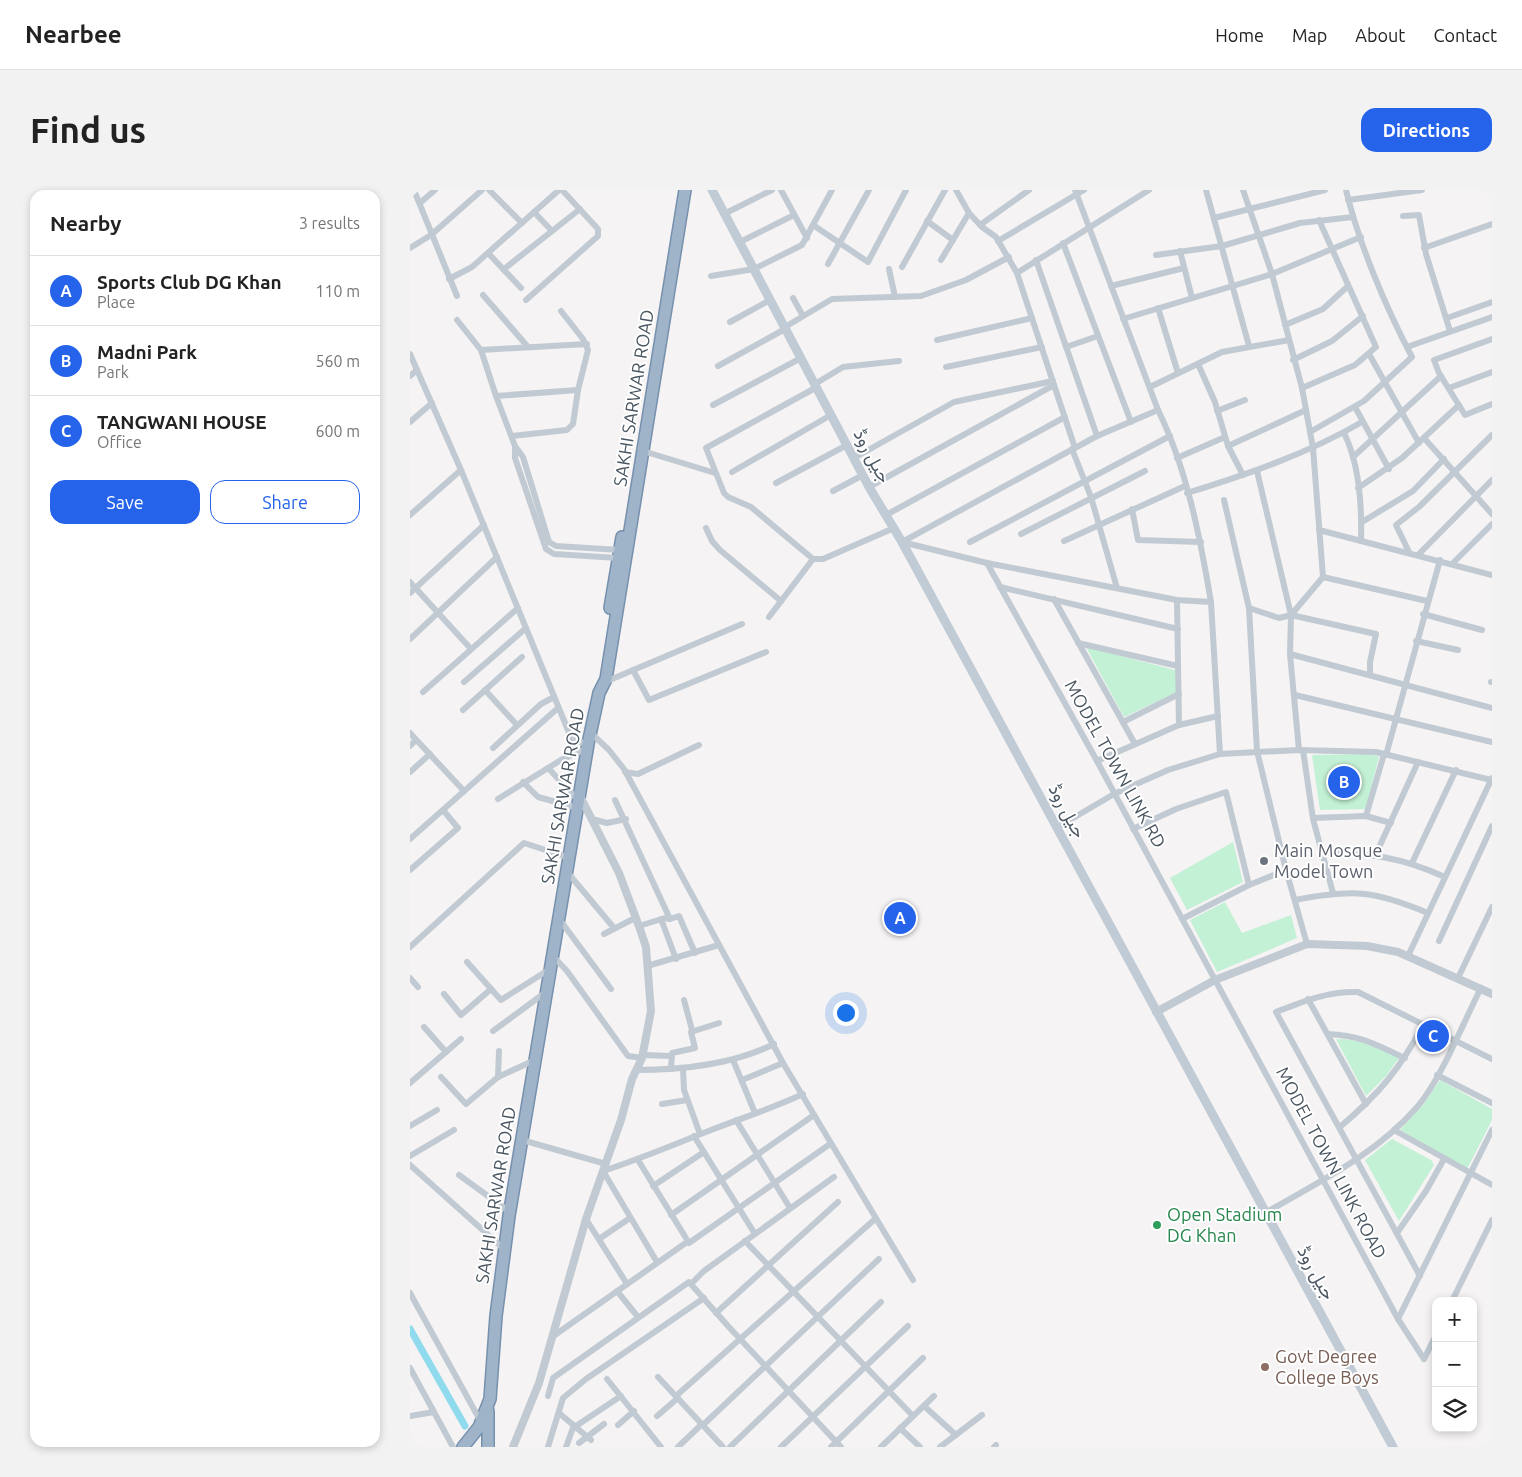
<!DOCTYPE html>
<html lang="en">
<head>
<meta charset="utf-8">
<style>
	:root { --surface:#fff; --page:#f2f2f2; --text:#222; --muted:#767676; --line:#e0e0e0; --accent:#2563eb }
	body { margin:0; font-family:Ubuntu,Vazirmatn,sans-serif; background:var(--page); color:var(--text) }
	.controls { position:absolute; right:15px; bottom:15px; display:grid; overflow:hidden; border-radius:10px; box-shadow:0 2px 8px #0003 }
	.controls button { width:45px; height:45px; display:grid; place-items:center; padding:0; border:0; border-bottom:1px solid var(--line); background:var(--surface); color:var(--text); font:25px sans-serif }
	.you { position:absolute; left:435px; top:822px; width:18px; height:18px; margin:-12px; border:4px solid #fff; border-radius:50%; background:#1a73e8; box-shadow:0 0 0 8px #1a73e833 }
	.badge { display:grid; place-items:center; width:32px; height:32px; border-radius:50%; background:var(--accent); color:#fff; font-size:16px; font-weight:700 }
	.pin { position:absolute; translate:-50% -50%; border:2px solid #fff; box-shadow:0 1px 5px #0006 }
	.list { margin:0; padding:0; list-style:none }
	h2 { display:flex; justify-content:space-between; align-items:center; height:65px; margin:0; padding:0 20px; font-size:21px }
	h2 small { font-size:16px; font-weight:400; color:var(--muted) }
	.list li { display:grid; grid-template-columns:32px 1fr auto; gap:15px; align-items:center; box-sizing:border-box; height:70px; padding:0 20px; border-top:1px solid var(--line) }
	.list b { display:block; font-size:19px; white-space:nowrap }
	.list p { margin:0; font-size:16px; white-space:nowrap; color:var(--muted) }
	.list em { font-size:16px; font-style:normal; color:var(--muted) }
	.actions { display:flex; gap:10px; padding:15px 20px }
	.actions a { flex:1; padding:11px 0; border:1px solid var(--accent); border-radius:15px; text-align:center; font-size:18px; color:var(--accent) }
	.actions .main { background:var(--accent); color:#fff }
	.icon { flex:none; width:28px; height:28px; fill:none; stroke:currentColor; stroke-width:2; stroke-linecap:round; stroke-linejoin:round }
	.map { position:relative; flex:none; width:1082px; height:1257px; overflow:hidden; border-radius:15px }
	header { display:flex; align-items:center; gap:30px; box-sizing:border-box; height:70px; padding:0 25px; background:var(--surface); border-bottom:1px solid var(--line) }
	header strong { font-size:24px }
	nav { display:flex; gap:28px; margin-inline-start:auto; font-size:18px }
	.intro { display:flex; align-items:center; justify-content:space-between; box-sizing:border-box; height:120px; padding:0 30px }
	h1 { margin:0; font-size:35px }
	.button { padding:12px 22px; border-radius:15px; background:var(--accent); color:#fff; font-size:18px; font-weight:700 }
	main { display:flex; gap:30px; padding:0 30px }
	aside { flex:1; background:var(--surface); border-radius:15px; box-shadow:0 2px 8px #0003 }
	.map>svg:first-child { display:block }
	.green { fill:#c3f1d5 }
	.lines { fill:none; stroke-linecap:round; stroke-linejoin:round }
	.canal { stroke:#90daee; stroke-width:7 }
	.trunk-casing { stroke:#7690ad; stroke-width:14 }
	.minor { stroke:#c1cad2; stroke-width:6 }
	.tertiary { stroke:#c1cad2; stroke-width:8 }
	.secondary { stroke:#c1cbd6; stroke-width:9 }
	.trunk { stroke:#9fb4c9; stroke-width:11 }
	.worship-dot { fill:#6b7280; stroke:#fff; stroke-width:2 }
	.leisure-dot { fill:#2e9e5b; stroke:#fff; stroke-width:2 }
	.education-dot { fill:#8d6e63; stroke:#fff; stroke-width:2 }
	.labels { text-anchor:middle; stroke-width:4; stroke-linejoin:round; paint-order:stroke }
	.street-label { font-size:18px; fill:#4a5661; stroke:#fff }
	.worship-label { font-size:18px; fill:#5b616d; stroke:#fff; text-anchor:start }
	.leisure-label { font-size:18px; fill:#27864d; stroke:#fff; text-anchor:start }
	.education-label { font-size:18px; fill:#785e54; stroke:#fff; text-anchor:start }
</style>
</head>
<body>
<header>
<strong>Nearbee</strong>
<nav><a>Home</a><a>Map</a><a>About</a><a>Contact</a></nav>
</header>
<div class="intro"><h1>Find us</h1><a class="button">Directions</a></div>
<main>
<aside>
<h2>Nearby<small>3 results</small></h2>
<ul class="list">
<li><span class="badge">A</span><div><b>Sports Club DG Khan</b><p>Place</p></div><em>110 m</em></li>
<li><span class="badge">B</span><div><b>Madni Park</b><p>Park</p></div><em>560 m</em></li>
<li><span class="badge">C</span><div><b>TANGWANI HOUSE</b><p>Office</p></div><em>600 m</em></li>
</ul>
<div class="actions"><a class="main">Save</a><a>Share</a></div>
</aside>
<div class="map">
<svg width="1082" height="1257" viewBox="0 0 1082 1257">
	<rect width="100%" height="100%" fill="#f5f3f3"/>
	<g class="green">
		<polygon points="676,457 765,480 767,502 714,527"/>
		<polygon points="955,564 969,566 956,619 910,620 902,565"/>
		<polygon points="823,652 833,692 777,720 760,688"/>
		<polygon points="815,712 832,743 881,725 887,748 807,782 780,730"/>
		<path d="M 926,849 C 950,849 967,857 989,868 L 976,886 L 956,906 Z"/>
		<polygon points="1030,890 1082,919 1082,930 1057,979 990,940 1013,915"/>
		<polygon points="982,949 1021,970 1024,975 989,1031 955,970"/>
	</g>
	<g class="lines">
		<polyline class="canal" points="0,1139 55,1236"/>
		<g class="trunk-casing">
			<g id="trunk">
				<polyline points="200,418 212,347"/>
				<polyline points="78,1221 78,1257"/>
				<polyline points="53,1257 69,1237 80,1209 86,1126 99,1026 178,554 189,503 196,489 275,0"/>
			</g>
		</g>
		<g class="minor">
			<polyline points="4,0 47,106"/>
			<polyline points="79,0 112,33"/>
			<polyline points="371,0 397,48"/>
			<path d="M 665,0 L 748,220 C 777,279 790,347 801,412"/>
			<polyline points="796,0 839,156"/>
			<polyline points="833,0 862,84 892,198 903,258 913,387 881,425 869,428 839,418 847,561 876,680 897,754"/>
			<polyline points="938,10 1012,0"/>
			<polyline points="10,13 25,0"/>
			<polyline points="124,22 142,41"/>
			<polyline points="314,24 362,0"/>
			<polyline points="993,26 1009,25 1016,64 1040,141"/>
			<polyline points="804,28 915,0"/>
			<polyline points="517,31 543,50"/>
			<polyline points="403,35 458,72 496,0"/>
			<polyline points="570,35 619,0"/>
			<polyline points="588,51 674,0"/>
			<polyline points="330,52 384,25"/>
			<polyline points="653,53 721,232"/>
			<polyline points="0,58 21,45 72,0"/>
			<polyline points="1014,58 1082,34"/>
			<polyline points="770,61 782,108"/>
			<polyline points="78,63 111,98"/>
			<polyline points="746,65 812,56 890,33 943,27"/>
			<polyline points="531,70 559,23"/>
			<polyline points="626,70 687,246"/>
			<polyline points="418,74 459,0"/>
			<polyline points="492,77 535,0"/>
			<polyline points="94,79 170,19"/>
			<polyline points="479,79 485,107"/>
			<polyline points="607,83 739,0"/>
			<polyline points="301,86 344,79 392,55 422,0"/>
			<polyline points="39,89 62,77 149,0"/>
			<polyline points="701,96 774,78"/>
			<polyline points="73,105 118,157"/>
			<polyline points="383,108 393,126"/>
			<polyline points="116,110 188,46 188,39 152,0"/>
			<polyline points="748,118 768,183"/>
			<polyline points="1037,128 1082,112"/>
			<polyline points="713,129 862,84 951,47"/>
			<polyline points="47,130 71,160 86,206 105,256 113,267 139,352 146,356 210,360"/>
			<polyline points="320,132 360,110"/>
			<polyline points="875,135 913,119 938,96"/>
			<polyline points="375,137 422,109 511,106 556,90 599,67"/>
			<polyline points="1082,149 1024,170 1029,183 1055,225 1082,214"/>
			<polyline points="527,150 622,128"/>
			<polyline points="656,157 688,146"/>
			<polyline points="997,157 1082,127"/>
			<polyline points="71,160 177,154"/>
			<polyline points="0,164 51,280 162,550 178,554"/>
			<polyline points="959,164 1009,253"/>
			<polyline points="883,170 922,151 953,126"/>
			<polyline points="788,174 805,212 818,256 833,285"/>
			<polyline points="308,176 375,139"/>
			<polyline points="536,177 632,157"/>
			<polyline points="0,186 7,180"/>
			<polyline points="405,194 433,177 489,171"/>
			<polyline points="644,195 665,258"/>
			<polyline points="407,197 296,258 314,303 318,307 341,317 403,369 413,369 484,338"/>
			<polyline points="740,197 812,162 879,150"/>
			<polyline points="892,198 945,175 966,157 909,30"/>
			<polyline points="1039,198 1082,182"/>
			<polyline points="86,206 168,200"/>
			<polyline points="303,215 391,168"/>
			<polyline points="945,217 979,279"/>
			<polyline points="807,221 835,210"/>
			<polyline points="0,232 22,213"/>
			<path d="M 900,242 L 954,211 L 1002,167 C 976,118 949,54 936,0"/>
			<path d="M 934,243 C 950,275 952,315 951,351"/>
			<polyline points="102,246 157,240 163,234 168,200 178,160 173,149 151,121"/>
			<polyline points="1014,248 1082,324"/>
			<polyline points="818,256 896,220"/>
			<polyline points="105,257 105,268 136,359 144,364 208,368"/>
			<polyline points="662,259 681,307 707,398"/>
			<polyline points="233,261 305,283"/>
			<polyline points="943,267 1031,186"/>
			<polyline points="444,268 544,212 643,191"/>
			<polyline points="767,268 815,247"/>
			<polyline points="847,281 881,425 880,464 889,560"/>
			<polyline points="322,282 421,225"/>
			<polyline points="366,293 437,255"/>
			<polyline points="459,297 644,195 607,83 586,47 572,37 559,23 546,0"/>
			<polyline points="948,298 992,268 1049,215"/>
			<polyline points="423,301 453,285"/>
			<path d="M 777,303 C 838,284 897,264 952,232"/>
			<polyline points="814,310 839,418"/>
			<polyline points="722,319 728,350 791,352"/>
			<polyline points="0,325 51,280"/>
			<polyline points="476,325 655,227"/>
			<polyline points="952,332 1003,301 1034,269"/>
			<polyline points="296,338 302,351 310,360 371,411"/>
			<polyline points="909,340 1082,385"/>
			<polyline points="611,344 735,281"/>
			<polyline points="654,351 775,296"/>
			<polyline points="492,352 577,373 767,410 801,412 810,564"/>
			<polyline points="492,352 687,246 748,220"/>
			<polyline points="560,352 760,246"/>
			<polyline points="999,362 986,335 1009,317 1082,245"/>
			<polyline points="1008,365 1082,290"/>
			<polyline points="577,373 687,571 988,1129 1014,1169"/>
			<polyline points="1043,373 1082,334"/>
			<polyline points="913,387 1017,411"/>
			<polyline points="0,392 61,459"/>
			<polyline points="590,397 768,439"/>
			<polyline points="0,403 74,335"/>
			<polyline points="644,409 725,554"/>
			<polyline points="767,410 769,535"/>
			<polyline points="1013,424 1072,440"/>
			<polyline points="881,425 966,444 960,472 960,485"/>
			<polyline points="359,427 403,369"/>
			<polyline points="0,449 87,367"/>
			<polyline points="1006,451 1048,460"/>
			<polyline points="668,453 768,476"/>
			<polyline points="880,464 1082,518"/>
			<polyline points="223,480 239,510 356,462"/>
			<polyline points="54,492 116,438"/>
			<polyline points="195,492 332,434"/>
			<polyline points="1081,492 1082,492"/>
			<polyline points="75,500 107,535"/>
			<polyline points="13,502 108,418"/>
			<polyline points="885,505 1082,552"/>
			<polyline points="53,520 112,467"/>
			<polyline points="713,532 769,504"/>
			<polyline points="0,543 54,601"/>
			<polyline points="181,543 199,560 214,579 373,873 503,1090"/>
			<polyline points="0,556 6,550"/>
			<polyline points="83,558 131,514 144,507"/>
			<polyline points="893,560 903,629 923,703"/>
			<polyline points="976,565 1030,370"/>
			<polyline points="687,571 769,535 808,526"/>
			<polyline points="138,578 169,611"/>
			<polyline points="0,582 20,564"/>
			<polyline points="215,582 228,584 289,555"/>
			<polyline points="113,592 128,607 168,618"/>
			<polyline points="88,609 151,570 178,558"/>
			<polyline points="205,610 260,729"/>
			<polyline points="956,626 974,564"/>
			<polyline points="903,628 956,626 981,633"/>
			<polyline points="182,629 197,633 216,629"/>
			<polyline points="648,637 704,604 758,580 810,564 889,560 966,562 1081,590"/>
			<polyline points="723,639 766,619 816,602 839,695"/>
			<polyline points="0,649 148,518"/>
			<path d="M 912,663 C 961,663 990,667 1035,687"/>
			<polyline points="966,664 1008,572"/>
			<polyline points="1002,673 1046,580"/>
			<polyline points="0,680 48,638 33,620"/>
			<polyline points="158,683 204,738"/>
			<path d="M 885,710 C 942,699 963,700 1018,723"/>
			<polyline points="251,729 266,769"/>
			<polyline points="772,729 839,695 876,680"/>
			<polyline points="150,730 201,799"/>
			<polyline points="229,736 255,728 260,729 269,726 285,763"/>
			<polyline points="194,744 225,728"/>
			<polyline points="1029,751 1082,636"/>
			<polyline points="0,757 114,653 160,668"/>
			<polyline points="142,765 157,781 218,866 232,868"/>
			<polyline points="998,766 1082,588"/>
			<polyline points="57,772 91,810 140,779"/>
			<polyline points="237,776 309,755"/>
			<polyline points="0,788 8,797"/>
			<polyline points="1048,788 1082,717"/>
			<polyline points="34,804 51,825 81,799"/>
			<polyline points="898,809 956,914"/>
			<polyline points="274,810 282,840"/>
			<polyline points="14,837 36,862"/>
			<polyline points="83,841 136,802"/>
			<path d="M 918,844 C 953,846 964,854 995,868"/>
			<polyline points="232,865 262,866"/>
			<polyline points="323,870 345,923"/>
			<polyline points="273,878 274,900 290,944"/>
			<polyline points="261,879 262,863 285,858 281,842 309,833"/>
			<path d="M 226,880 C 273,880 322,875 364,854"/>
			<polyline points="1027,885 1082,913"/>
			<polyline points="31,887 56,914 88,887 125,870"/>
			<polyline points="88,887 89,861"/>
			<polyline points="332,890 373,873"/>
			<polyline points="0,893 51,849"/>
			<polyline points="252,914 277,910"/>
			<polyline points="326,930 380,1018"/>
			<polyline points="0,936 27,920"/>
			<path d="M 930,937 C 970,903 989,880 1014,834"/>
			<polyline points="984,940 1082,995"/>
			<polyline points="284,946 345,1044"/>
			<polyline points="112,950 196,974"/>
			<polyline points="0,966 44,940"/>
			<polyline points="228,970 279,1053 420,954"/>
			<polyline points="0,975 95,1060"/>
			<polyline points="49,985 100,1022"/>
			<polyline points="243,996 294,962"/>
			<path d="M 855,1023 C 909,992 967,964 1008,916 C 1032,887 1053,833 1071,798"/>
			<polyline points="261,1025 404,925"/>
			<polyline points="176,1029 217,1094"/>
			<polyline points="987,1043 1016,1001 1034,969"/>
			<polyline points="189,1049 220,1028"/>
			<polyline points="335,1051 503,1226"/>
			<path d="M 247,1072 L 193,981 C 230,969 265,954 301,940 C 332,928 363,918 393,904"/>
			<path d="M 1010,1086 L 866,822 C 894,811 918,801 948,802 L 1082,869"/>
			<polyline points="281,1094 294,1081 424,987"/>
			<polyline points="207,1101 228,1127"/>
			<polyline points="0,1103 71,1232"/>
			<polyline points="1042,1111 1082,1030"/>
			<polyline points="306,1123 428,1012"/>
			<polyline points="988,1129 1082,940"/>
			<polyline points="142,1147 277,1052"/>
			<polyline points="1014,1169 1026,1145"/>
			<polyline points="0,1178 43,1257"/>
			<polyline points="248,1187 313,1257"/>
			<polyline points="197,1189 251,1257"/>
			<polyline points="138,1206 143,1188 279,1092 318,1136 431,1257"/>
			<polyline points="266,1206 465,1029"/>
			<polyline points="514,1216 546,1245"/>
			<polyline points="149,1223 181,1250"/>
			<polyline points="0,1226 24,1222"/>
			<polyline points="247,1226 268,1208"/>
			<polyline points="208,1235 224,1221"/>
			<polyline points="293,1235 469,1069"/>
			<polyline points="166,1236 211,1206"/>
			<polyline points="490,1238 510,1257"/>
			<polyline points="169,1253 194,1234"/>
			<polyline points="138,1257 153,1208 176,1189 294,1108"/>
			<polyline points="156,1257 164,1235"/>
			<polyline points="268,1257 292,1234"/>
			<polyline points="320,1257 471,1112"/>
			<polyline points="371,1257 498,1136"/>
			<polyline points="421,1257 513,1168"/>
			<polyline points="471,1257 524,1206"/>
			<polyline points="530,1257 572,1225"/>
			<polyline points="584,1257 586,1255"/>
		</g>
		<g class="tertiary">
			<polyline points="746,822 805,790 897,754 957,756 988,762 1082,804"/>
			<polyline points="103,1257 129,1193 176,1029 211,930 222,889 232,868 241,821 236,757 230,739 209,683 170,606"/>
		</g>
		<polyline class="secondary" points="302,0 459,297 492,352 983,1257"/>
		<use href="#trunk" class="trunk"/>
	</g>
	<circle class="worship-dot" cx="854" cy="671" r="5"/>
	<circle class="leisure-dot" cx="747" cy="1035" r="5"/>
	<circle class="education-dot" cx="855" cy="1177" r="5"/>
	<g class="labels">
		<g class="street-label">
			<text transform="translate(224 208) rotate(-81)" y="6">SAKHI SARWAR ROAD</text>
			<text transform="translate(462 266) rotate(62)" y="6">جیل روڈ</text>
			<text transform="translate(705 574) rotate(61)" y="6">MODEL TOWN LINK RD</text>
			<text transform="translate(153 606) rotate(-80)" y="6">SAKHI SARWAR ROAD</text>
			<text transform="translate(657 621) rotate(62)" y="6">جیل روڈ</text>
			<text transform="translate(921 973) rotate(62)" y="6">MODEL TOWN LINK ROAD</text>
			<text transform="translate(86 1005) rotate(-81)" y="6">SAKHI SARWAR ROAD</text>
			<text transform="translate(906 1083) rotate(61)" y="6">جیل روڈ</text>
		</g>
		<g class="worship-label">
			<text x="864" y="667">Main Mosque<tspan x="864" dy="21">Model Town</tspan></text>
		</g>
		<g class="leisure-label">
			<text x="757" y="1031">Open Stadium<tspan x="757" dy="21">DG Khan</tspan></text>
		</g>
		<g class="education-label">
			<text x="865" y="1173">Govt Degree<tspan x="865" dy="21">College Boys</tspan></text>
		</g>
	</g>
</svg>
<div class="controls">
<button>+</button>
<button>−</button>
<button><svg class="icon" aria-label="layers" viewBox="0 0 24 24"><path d="M12 4l9 5-9 5-9-5zM3 14l9 5 9-5"/></svg></button>
</div>
<div class="you"></div>
<div class="pin badge" style="left:490px;top:728px">A</div>
<div class="pin badge" style="left:934px;top:592px">B</div>
<div class="pin badge" style="left:1023px;top:846px">C</div>
</div>
</main>
</body>
</html>
